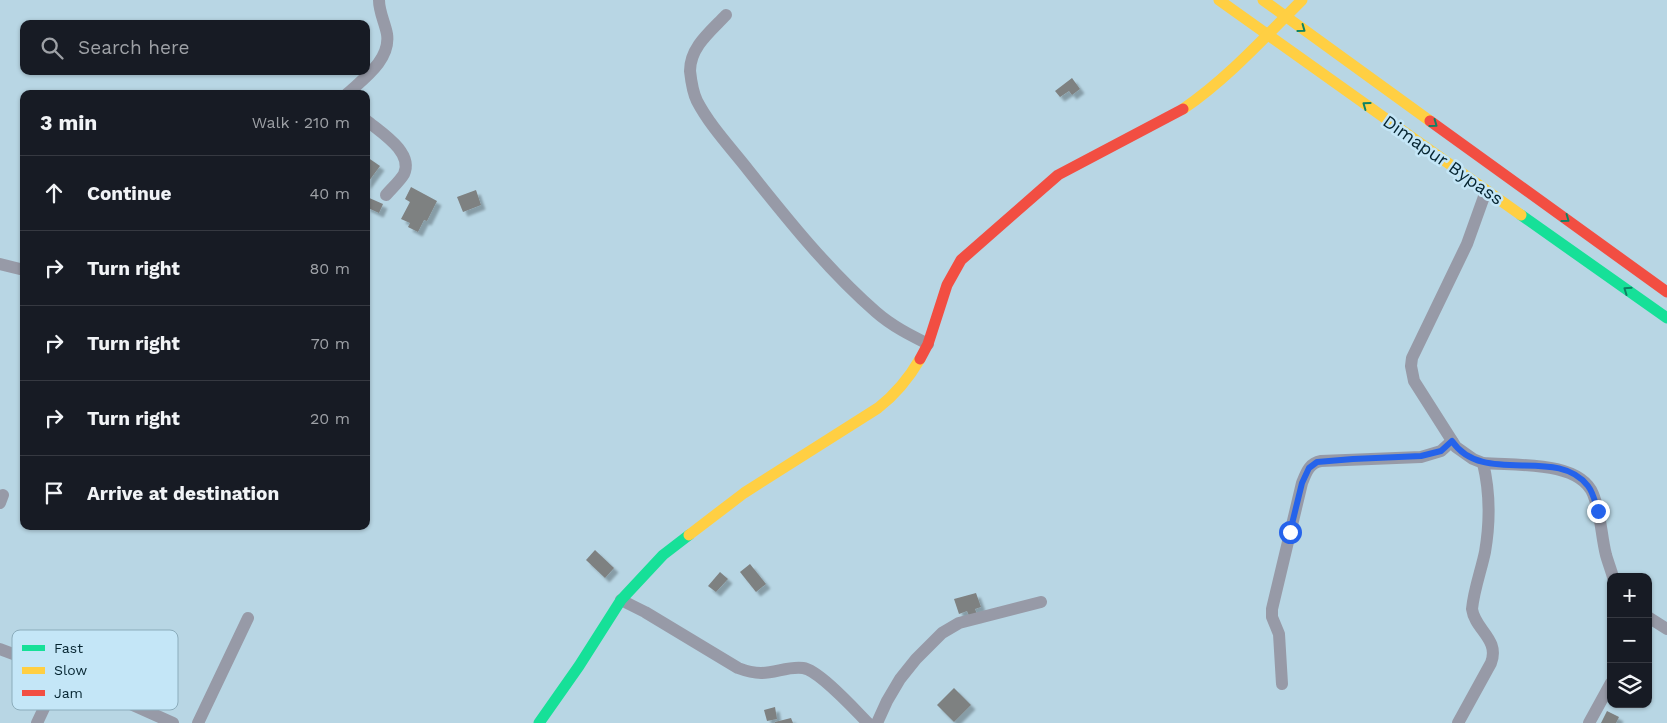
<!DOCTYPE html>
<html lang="en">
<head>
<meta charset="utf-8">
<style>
	:root { --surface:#171b24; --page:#20242c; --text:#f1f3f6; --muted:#9ea1a6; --line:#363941 }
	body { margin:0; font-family:"Work Sans",sans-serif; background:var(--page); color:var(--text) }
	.controls { position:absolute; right:15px; bottom:15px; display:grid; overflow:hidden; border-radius:10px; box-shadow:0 1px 4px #0004 }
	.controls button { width:45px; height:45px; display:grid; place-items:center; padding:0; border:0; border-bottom:1px solid var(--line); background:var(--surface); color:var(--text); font:25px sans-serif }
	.stop { position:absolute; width:15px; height:15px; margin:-11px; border:4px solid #2563eb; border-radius:50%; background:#fff }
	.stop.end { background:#2563eb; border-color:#fff; box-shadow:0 1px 5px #0008 }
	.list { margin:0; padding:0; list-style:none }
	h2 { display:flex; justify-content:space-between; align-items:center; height:65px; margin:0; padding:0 20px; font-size:21px }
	h2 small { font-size:16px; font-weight:400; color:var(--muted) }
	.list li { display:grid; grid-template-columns:32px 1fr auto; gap:15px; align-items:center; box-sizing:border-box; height:75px; padding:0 20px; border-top:1px solid var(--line) }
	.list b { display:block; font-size:19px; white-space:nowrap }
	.list em { font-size:16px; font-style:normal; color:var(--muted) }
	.icon { flex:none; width:28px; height:28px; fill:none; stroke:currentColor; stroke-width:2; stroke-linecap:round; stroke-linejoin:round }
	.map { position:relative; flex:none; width:1667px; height:723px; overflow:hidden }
	.search { position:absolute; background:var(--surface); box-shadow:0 1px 4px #0004; left:20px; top:20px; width:350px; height:55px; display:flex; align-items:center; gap:12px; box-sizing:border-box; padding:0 18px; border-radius:10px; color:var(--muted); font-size:19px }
	.panel { position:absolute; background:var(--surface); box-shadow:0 1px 4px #0004; left:20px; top:90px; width:350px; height:440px; border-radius:10px }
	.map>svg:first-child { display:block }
	.building { fill:#7e8181; filter:url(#shadow) }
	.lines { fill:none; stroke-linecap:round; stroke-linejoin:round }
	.street { stroke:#979aa7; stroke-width:12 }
	.fast { stroke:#16e098; stroke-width:11 }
	.slow { stroke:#ffcf43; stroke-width:11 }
	.jam { stroke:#f24e42; stroke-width:11 }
	.oneway { stroke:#0e8264 }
	.route { stroke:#2563eb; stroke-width:6 }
	.labels { text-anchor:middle; stroke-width:5; stroke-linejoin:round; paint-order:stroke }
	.street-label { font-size:18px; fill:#052430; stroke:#c4e6f7 }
	.key { fill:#c4e6f7; stroke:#8bacbb; stroke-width:1 }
	.key-label { font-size:14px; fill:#052430 }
</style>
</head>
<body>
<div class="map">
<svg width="1667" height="723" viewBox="0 0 1667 723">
	<defs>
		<filter id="shadow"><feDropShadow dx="4.5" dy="4.5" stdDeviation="1" flood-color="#0004"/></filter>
	</defs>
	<rect width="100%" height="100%" fill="#b8d6e4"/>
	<g class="building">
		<polygon points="1072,78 1080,89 1072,95 1069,91 1060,97 1055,91"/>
		<polygon points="367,157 380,166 366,185 366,158"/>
		<polygon points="411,187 437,201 427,221 424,220 418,232 408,227 410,223 401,219 410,202 405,199"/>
		<polygon points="476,190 481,205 463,212 457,197"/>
		<polygon points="367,197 383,204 379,213 366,207"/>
		<polygon points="595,550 614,568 605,578 586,560"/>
		<polygon points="750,564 766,584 756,592 740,572"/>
		<polygon points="720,572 728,579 716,592 708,586"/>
		<polygon points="976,593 981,607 975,609 978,617 970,618 967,611 959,614 954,599"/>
		<polygon points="954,688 971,705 954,722 937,705"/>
		<polygon points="775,707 777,719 767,721 764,710"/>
		<polygon points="1607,711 1619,717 1616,723 1601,723"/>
		<polygon points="791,718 793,723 775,723 775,722"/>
	</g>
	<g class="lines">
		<g class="street">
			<path d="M 726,15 C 711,31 690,47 690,71 C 691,80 693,93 697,101 C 710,126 731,148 749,171 C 788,220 828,270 876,312 C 892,326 910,335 928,344"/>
			<path d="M 347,94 C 363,79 391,60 387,34 C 385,23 379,12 379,0"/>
			<path d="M 366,120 C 380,132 414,152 404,174 C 400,181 392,188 386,195"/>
			<path d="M 1486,191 L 1467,244 L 1412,358 L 1411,366 L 1414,381 L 1456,447 L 1473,459 L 1483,463 C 1514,466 1579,460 1593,494 C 1601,513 1601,535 1606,555 C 1608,562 1611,570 1613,577"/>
			<polyline points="0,264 24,270"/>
			<polyline points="0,503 3,495"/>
			<path d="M 621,600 L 645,612 L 738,668 C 746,671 753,673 761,673 C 775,673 789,666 803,668 C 819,670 855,710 868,723"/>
			<polyline points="1648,617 1667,629"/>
			<polyline points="0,649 48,667 173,723"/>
			<path d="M 1282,684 L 1279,634 L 1272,617 L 1272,609 L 1302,483 C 1306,473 1309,463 1321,461 L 1421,457 L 1441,451 L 1452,441"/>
			<polyline points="37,723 45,706 58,671"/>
			<polyline points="198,723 248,618"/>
			<polyline points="877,723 887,701 900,679 916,659 942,633 959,623 1041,602"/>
			<path d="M 1458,723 L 1491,663 C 1500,639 1475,630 1472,609 C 1474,589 1481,571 1485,552 C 1490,523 1490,492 1483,463"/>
			<polyline points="1589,723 1611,683"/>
		</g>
		<g class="fast">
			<polyline points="1521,215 1667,318"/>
			<polyline points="539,723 579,666 621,600 663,555 689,535"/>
		</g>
		<g class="slow">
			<polyline points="1219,0 1521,215"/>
			<polyline points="1263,0 1430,121"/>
			<path d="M 1183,109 C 1227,79 1264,38 1302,0"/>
			<path d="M 689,535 L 744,493 L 878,408 C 896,394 909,378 920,359"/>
		</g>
		<g class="jam">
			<polyline points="1430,121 1667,292"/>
			<polyline points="920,359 928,344 947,285 961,260 1058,175 1183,109"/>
		</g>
	</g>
	<defs><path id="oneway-chevron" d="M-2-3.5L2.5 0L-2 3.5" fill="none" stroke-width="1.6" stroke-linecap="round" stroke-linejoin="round" transform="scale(1.25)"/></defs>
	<g class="oneway">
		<use href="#oneway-chevron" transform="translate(1302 29) rotate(36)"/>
		<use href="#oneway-chevron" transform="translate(1366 105) rotate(-144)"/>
		<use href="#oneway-chevron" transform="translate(1434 124) rotate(36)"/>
		<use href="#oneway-chevron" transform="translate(1566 219) rotate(36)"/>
		<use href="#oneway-chevron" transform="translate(1627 290) rotate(-145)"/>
	</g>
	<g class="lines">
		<path class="route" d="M 1290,532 L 1302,483 L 1309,468 L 1317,462 L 1353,459 L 1421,456 L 1441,451 L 1452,441 C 1483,487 1557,445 1588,486 C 1594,494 1595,503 1598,511"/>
	</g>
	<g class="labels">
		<g class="street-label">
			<text transform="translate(1443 160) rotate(35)" y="6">Dimapur Bypass</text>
		</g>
	</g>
	<rect x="12" y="630" width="166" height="80" rx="8" class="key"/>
	<rect x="22" y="645" width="23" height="6" fill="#16e098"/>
	<rect x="22" y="667" width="23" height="7" fill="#ffcf43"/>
	<rect x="22" y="690" width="23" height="6" fill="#f24e42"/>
	<g class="key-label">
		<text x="54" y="653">Fast</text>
		<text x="54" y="675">Slow</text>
		<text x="54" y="698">Jam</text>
	</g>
</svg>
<div class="controls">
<button>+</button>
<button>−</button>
<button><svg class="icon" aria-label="layers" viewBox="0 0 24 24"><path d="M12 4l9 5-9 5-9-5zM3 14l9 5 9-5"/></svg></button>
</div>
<div class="stop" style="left:1290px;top:532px"></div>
<div class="stop end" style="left:1598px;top:511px"></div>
<div class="search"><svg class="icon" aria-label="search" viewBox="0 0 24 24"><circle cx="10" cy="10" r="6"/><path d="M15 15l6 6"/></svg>Search here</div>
<section class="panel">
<h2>3 min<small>Walk · 210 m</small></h2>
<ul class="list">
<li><svg class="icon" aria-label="ahead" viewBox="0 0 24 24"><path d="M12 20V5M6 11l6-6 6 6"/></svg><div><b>Continue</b></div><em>40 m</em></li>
<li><svg class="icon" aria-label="right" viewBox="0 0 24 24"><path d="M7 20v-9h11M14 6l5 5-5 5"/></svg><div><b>Turn right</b></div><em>80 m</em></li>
<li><svg class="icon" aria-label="right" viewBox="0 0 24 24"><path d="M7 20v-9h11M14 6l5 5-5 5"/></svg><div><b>Turn right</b></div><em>70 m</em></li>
<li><svg class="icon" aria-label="right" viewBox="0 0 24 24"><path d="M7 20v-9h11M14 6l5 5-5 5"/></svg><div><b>Turn right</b></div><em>20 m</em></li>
<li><svg class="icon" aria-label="arrive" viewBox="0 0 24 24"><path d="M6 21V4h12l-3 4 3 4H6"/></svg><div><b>Arrive at destination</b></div></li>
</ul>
</section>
</div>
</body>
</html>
